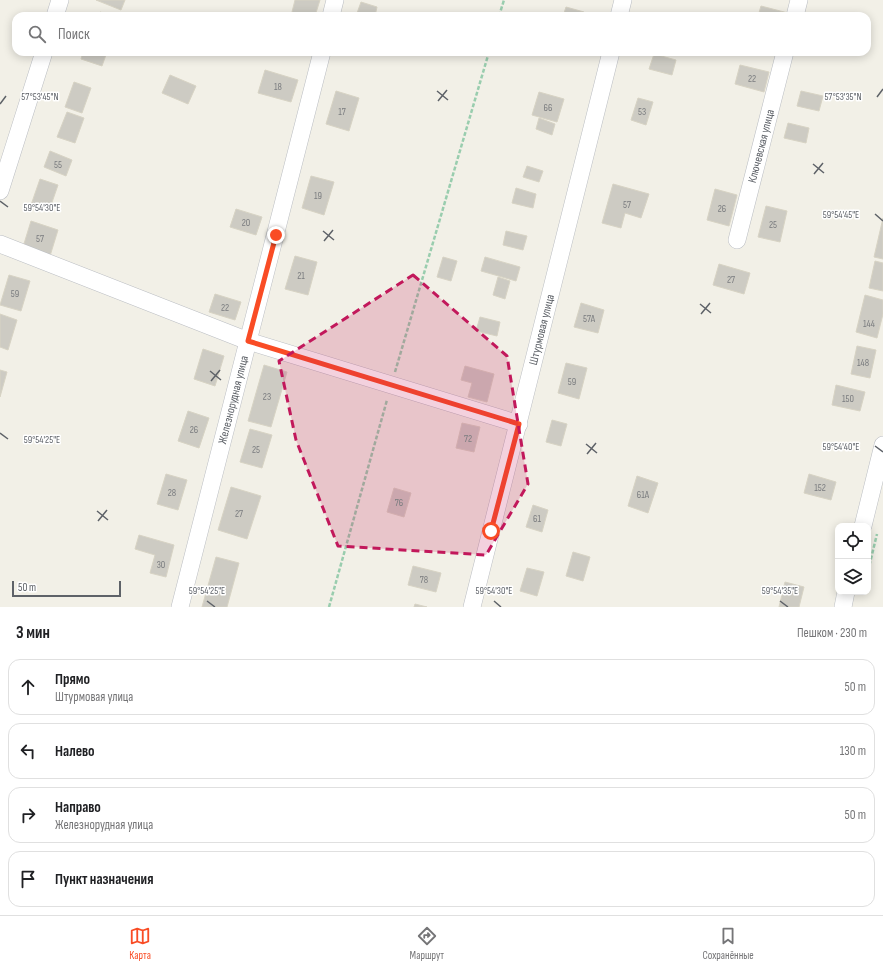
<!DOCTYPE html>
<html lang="ru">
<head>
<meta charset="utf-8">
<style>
	:root { --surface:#fff; --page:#f6f6f6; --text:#202124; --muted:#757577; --line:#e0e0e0; --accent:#f94c25 }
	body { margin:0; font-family:"Sofia Sans Condensed",sans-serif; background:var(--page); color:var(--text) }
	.controls { position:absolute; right:12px; bottom:12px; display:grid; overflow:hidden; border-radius:8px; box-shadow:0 2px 10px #0003 }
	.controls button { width:36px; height:36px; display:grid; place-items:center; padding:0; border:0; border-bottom:1px solid var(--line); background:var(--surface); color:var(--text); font:20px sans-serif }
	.scale { position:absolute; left:12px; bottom:10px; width:109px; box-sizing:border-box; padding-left:4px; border:2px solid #5e6268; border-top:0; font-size:11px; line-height:14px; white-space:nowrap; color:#5e6268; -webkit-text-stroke:3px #fff; paint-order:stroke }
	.stop { position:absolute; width:12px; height:12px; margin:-9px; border:3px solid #f94c25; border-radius:50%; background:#fff }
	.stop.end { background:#f94c25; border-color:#fff; box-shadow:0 1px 4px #0008 }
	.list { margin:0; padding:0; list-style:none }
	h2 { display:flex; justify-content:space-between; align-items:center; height:52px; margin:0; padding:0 16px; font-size:17px }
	h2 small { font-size:13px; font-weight:400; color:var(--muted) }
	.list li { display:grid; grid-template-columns:26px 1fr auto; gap:12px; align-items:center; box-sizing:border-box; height:56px; margin:0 8px 8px; padding:0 8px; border:1px solid var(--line); border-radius:12px }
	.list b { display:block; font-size:15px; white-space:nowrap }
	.list p { margin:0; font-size:13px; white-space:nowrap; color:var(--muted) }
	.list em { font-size:13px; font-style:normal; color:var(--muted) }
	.icon { flex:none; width:22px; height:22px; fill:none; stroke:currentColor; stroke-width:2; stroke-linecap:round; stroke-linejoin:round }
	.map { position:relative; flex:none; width:883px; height:607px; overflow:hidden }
	.search { position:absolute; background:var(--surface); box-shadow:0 2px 10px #0003; left:12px; right:12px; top:12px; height:44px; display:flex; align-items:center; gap:10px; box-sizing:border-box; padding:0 14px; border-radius:12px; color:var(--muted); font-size:15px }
	.sheet { height:308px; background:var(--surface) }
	nav { display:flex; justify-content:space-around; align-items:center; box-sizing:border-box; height:56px; border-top:1px solid var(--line); background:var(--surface); font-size:11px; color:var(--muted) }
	nav a { display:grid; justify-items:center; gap:2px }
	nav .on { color:var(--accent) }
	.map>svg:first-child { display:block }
	.building { fill:#cdcbc3; stroke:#d7d3c4 }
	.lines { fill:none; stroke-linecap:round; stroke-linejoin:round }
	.minor-casing { stroke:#bbbec3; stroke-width:18 }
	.path { stroke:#99cdae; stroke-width:2.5; stroke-dasharray:4 2; stroke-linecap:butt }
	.minor { stroke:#fff; stroke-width:17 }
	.route { stroke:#f94c25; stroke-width:5 }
	.marked { fill:#c2185b; fill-opacity:0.2; stroke:#c2185b; stroke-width:3; stroke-dasharray:8 5; stroke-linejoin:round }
	.ticks { fill:none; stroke:#5e6268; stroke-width:1.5 }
	.labels { text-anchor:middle; stroke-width:3; stroke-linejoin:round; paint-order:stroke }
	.number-label { font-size:10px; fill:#7a7c7f }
	.street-label { font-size:12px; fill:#5e6268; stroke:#fff }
	.ticks-label { font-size:10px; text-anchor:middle; fill:#5e6268; stroke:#fff; stroke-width:3; stroke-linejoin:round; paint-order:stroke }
</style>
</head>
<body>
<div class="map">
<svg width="883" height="607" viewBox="0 0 883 607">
	<rect width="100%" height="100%" fill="#f2f0e7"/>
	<g class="building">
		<polygon points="96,0 125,0 121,10"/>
		<polygon points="295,0 320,0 315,16 291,16"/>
		<polygon points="361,2 377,7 375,16 356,16"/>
		<polygon points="761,6 788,13 787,16 758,16"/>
		<polygon points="566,7 584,12 583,16 563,16"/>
		<polygon points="100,12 113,16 99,16"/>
		<polygon points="83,52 107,52 102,66 81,59"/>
		<polygon points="654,54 676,60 672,75 649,69"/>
		<polygon points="740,65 769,72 764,92 735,84"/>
		<polygon points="265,70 298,80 291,102 258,93"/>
		<polygon points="170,75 196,86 188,104 162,93"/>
		<polygon points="74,82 91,88 82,113 65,107"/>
		<polygon points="336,91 359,98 349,131 326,124"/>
		<polygon points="801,91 823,96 819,111 797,106"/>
		<polygon points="539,92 564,99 557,122 532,115"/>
		<polygon points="638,98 653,102 646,125 631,120"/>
		<polygon points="67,112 84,118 75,143 57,137"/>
		<polygon points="539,118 555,124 552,135 536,129"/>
		<polygon points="788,123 809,128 806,143 784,138"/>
		<polygon points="50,151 72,160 66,176 44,167"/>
		<polygon points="527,166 543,171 539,182 523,177"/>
		<polygon points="311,176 334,182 324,215 302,208"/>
		<polygon points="40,179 58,185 49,211 31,205"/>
		<polygon points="613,184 649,194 641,218 625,213 621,228 602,223"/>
		<polygon points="516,188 536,194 533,208 512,203"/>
		<polygon points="715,189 737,195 729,226 707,220"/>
		<polygon points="766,206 787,211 780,242 758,237"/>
		<polygon points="236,209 262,217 256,235 230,227"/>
		<polygon points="883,218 883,259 874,257"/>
		<polygon points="31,221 58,230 50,256 23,247"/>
		<polygon points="506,231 527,236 523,250 503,245"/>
		<polygon points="295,256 317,262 308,295 285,289"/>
		<polygon points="443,257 457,261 451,281 437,277"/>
		<polygon points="485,257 520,267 516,281 481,271"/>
		<polygon points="875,261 883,263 883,291 869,288"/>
		<polygon points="719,264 750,273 744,294 713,285"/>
		<polygon points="9,275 30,281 21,311 0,305"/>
		<polygon points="498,277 510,281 505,299 493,295"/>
		<polygon points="215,294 241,302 235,320 209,312"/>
		<polygon points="865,295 883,300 883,314 877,338 856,332"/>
		<polygon points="581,303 604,310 598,333 574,327"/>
		<polygon points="0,314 17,320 8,350 0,347"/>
		<polygon points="480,317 500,322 497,336 476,331"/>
		<polygon points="857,346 876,350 870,378 851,374"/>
		<polygon points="203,349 224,356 215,386 194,379"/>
		<polygon points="566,363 587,368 579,399 558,393"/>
		<polygon points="264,365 287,372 271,427 248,421"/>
		<polygon points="465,366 494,374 487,402 468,397 472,383 461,380"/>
		<polygon points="0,370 7,372 0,397"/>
		<polygon points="836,385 865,392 860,411 832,405"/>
		<polygon points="188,411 209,418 199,448 178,441"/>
		<polygon points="552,420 567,424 561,446 546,442"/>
		<polygon points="462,423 480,427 474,452 456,448"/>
		<polygon points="250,429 272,435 262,468 240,462"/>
		<polygon points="166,474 187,480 178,510 157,504"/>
		<polygon points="809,474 836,482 831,500 804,493"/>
		<polygon points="637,476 658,483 648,513 628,506"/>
		<polygon points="231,487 261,496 247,539 218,530"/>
		<polygon points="394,488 411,493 404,517 387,512"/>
		<polygon points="533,505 548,510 542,532 526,527"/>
		<polygon points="139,535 174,545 166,577 150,573 155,555 135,549"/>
		<polygon points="573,552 590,557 583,581 566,576"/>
		<polygon points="216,557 239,563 227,607 202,607"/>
		<polygon points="413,566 441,573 436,592 408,585"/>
		<polygon points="527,568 544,572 537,596 520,591"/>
		<polygon points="785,582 804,587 799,607 779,607"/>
		<polygon points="415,604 427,607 414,607"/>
	</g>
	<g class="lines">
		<g class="minor-casing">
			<g id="minor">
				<polyline points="55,16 60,0"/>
				<polyline points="331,16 335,0"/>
				<polyline points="619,16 623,0"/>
				<polyline points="795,16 799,0"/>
				<polyline points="0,191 44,52"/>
				<path id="s1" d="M 737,240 L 785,52"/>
				<polyline points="0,244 248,341 519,424"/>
				<polyline points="863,526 883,445"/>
				<path id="s2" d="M 180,607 L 322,52"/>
				<path id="s3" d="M 472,607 L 611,52"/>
				<polyline points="843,607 846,592"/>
			</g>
		</g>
		<g class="path">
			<polyline points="499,16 504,0"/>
			<polyline points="395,372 489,52"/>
			<polyline points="868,571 877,534"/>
			<polyline points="329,607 387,400"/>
		</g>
		<use href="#minor" class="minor"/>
	</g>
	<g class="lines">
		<polyline class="route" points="276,235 248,341 519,424 491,531"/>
	</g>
	<path class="marked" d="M 413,275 L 507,356 L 528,484 L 486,555 L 338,546 L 296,440 L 279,361 Z"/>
	<path class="ticks" d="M 437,91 L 448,100M 877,97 L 883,89M 438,101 L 447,90M 0,104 L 6,96M 813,164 L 824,173M 814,174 L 823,163M 0,201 L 8,207M 875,214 L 883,221M 323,231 L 334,240M 324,241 L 333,230M 700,304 L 711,313M 701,314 L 710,303M 210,371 L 221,380M 211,381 L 220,370M 0,433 L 8,439M 586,444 L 597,453M 875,446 L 883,452M 587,454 L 596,443M 97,511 L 108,520M 98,521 L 107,510M 207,601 L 215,607M 494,601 L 501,607M 780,601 L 788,607"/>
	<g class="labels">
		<g class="number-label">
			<text x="752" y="82">22</text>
			<text x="278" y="90">18</text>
			<text x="548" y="111">66</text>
			<text x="342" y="115">17</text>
			<text x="642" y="115">53</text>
			<text x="58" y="168">55</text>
			<text x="318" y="199">19</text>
			<text x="627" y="208">57</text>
			<text x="722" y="212">26</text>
			<text x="246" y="226">20</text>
			<text x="773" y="228">25</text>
			<text x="40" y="242">57</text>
			<text x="301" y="279">21</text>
			<text x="731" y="283">27</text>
			<text x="15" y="297">59</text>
			<text x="225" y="311">22</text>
			<text x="589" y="322">57А</text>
			<text x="869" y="327">144</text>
			<text x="863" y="366">148</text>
			<text x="572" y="385">59</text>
			<text x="267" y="400">23</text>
			<text x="848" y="402">150</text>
			<text x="194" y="433">26</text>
			<text x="468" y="442">72</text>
			<text x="256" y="453">25</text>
			<text x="820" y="491">152</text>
			<text x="172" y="496">28</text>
			<text x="643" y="498">61А</text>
			<text x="399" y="506">76</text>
			<text x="239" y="517">27</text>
			<text x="537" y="522">61</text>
			<text x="161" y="568">30</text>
			<text x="424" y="583">78</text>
		</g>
		<g class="street-label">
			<text dy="4" stroke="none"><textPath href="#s1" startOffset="97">Ключевская улица</textPath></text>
			<text dy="4" stroke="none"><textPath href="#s3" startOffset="286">Штурмовая улица</textPath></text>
			<text dy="4" stroke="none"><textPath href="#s2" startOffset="214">Железнорудная улица</textPath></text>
		</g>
	</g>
	<g class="ticks-label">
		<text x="40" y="100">57°53'45"N</text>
		<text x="843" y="100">57°53'35"N</text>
		<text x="42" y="211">59°54'30"E</text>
		<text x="841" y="218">59°54'45"E</text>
		<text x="42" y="443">59°54'25"E</text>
		<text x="841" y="450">59°54'40"E</text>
		<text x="207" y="594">59°54'25"E</text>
		<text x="494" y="594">59°54'30"E</text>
		<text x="780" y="594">59°54'35"E</text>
	</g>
</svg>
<div class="controls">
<button><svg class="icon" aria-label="locate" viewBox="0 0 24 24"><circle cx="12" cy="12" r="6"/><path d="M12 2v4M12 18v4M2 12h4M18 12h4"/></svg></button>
<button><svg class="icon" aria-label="layers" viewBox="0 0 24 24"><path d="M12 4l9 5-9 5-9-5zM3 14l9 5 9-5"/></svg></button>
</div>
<div class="scale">50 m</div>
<div class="stop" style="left:491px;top:531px"></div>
<div class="stop end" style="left:276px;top:235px"></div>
<div class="search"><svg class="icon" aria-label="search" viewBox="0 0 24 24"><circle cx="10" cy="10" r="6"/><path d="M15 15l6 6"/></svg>Поиск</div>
</div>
<section class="sheet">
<h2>3 мин<small>Пешком · 230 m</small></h2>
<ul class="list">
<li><svg class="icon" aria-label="ahead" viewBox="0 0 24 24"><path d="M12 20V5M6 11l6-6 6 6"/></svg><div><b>Прямо</b><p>Штурмовая улица</p></div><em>50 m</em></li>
<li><svg class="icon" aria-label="left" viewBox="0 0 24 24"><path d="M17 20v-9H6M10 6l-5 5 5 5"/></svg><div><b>Налево</b></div><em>130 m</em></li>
<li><svg class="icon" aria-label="right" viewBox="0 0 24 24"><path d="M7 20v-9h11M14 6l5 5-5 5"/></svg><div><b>Направо</b><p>Железнорудная улица</p></div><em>50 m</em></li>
<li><svg class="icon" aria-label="arrive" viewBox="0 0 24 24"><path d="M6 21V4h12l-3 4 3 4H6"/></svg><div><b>Пункт назначения</b></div></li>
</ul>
</section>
<nav>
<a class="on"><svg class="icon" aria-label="map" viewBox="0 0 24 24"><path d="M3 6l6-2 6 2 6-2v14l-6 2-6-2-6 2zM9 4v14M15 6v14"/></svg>Карта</a>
<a><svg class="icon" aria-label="directions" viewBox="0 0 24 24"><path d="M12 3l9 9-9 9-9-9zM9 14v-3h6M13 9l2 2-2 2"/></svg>Маршрут</a>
<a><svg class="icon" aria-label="saved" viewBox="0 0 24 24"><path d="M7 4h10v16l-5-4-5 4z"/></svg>Сохранённые</a>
</nav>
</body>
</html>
